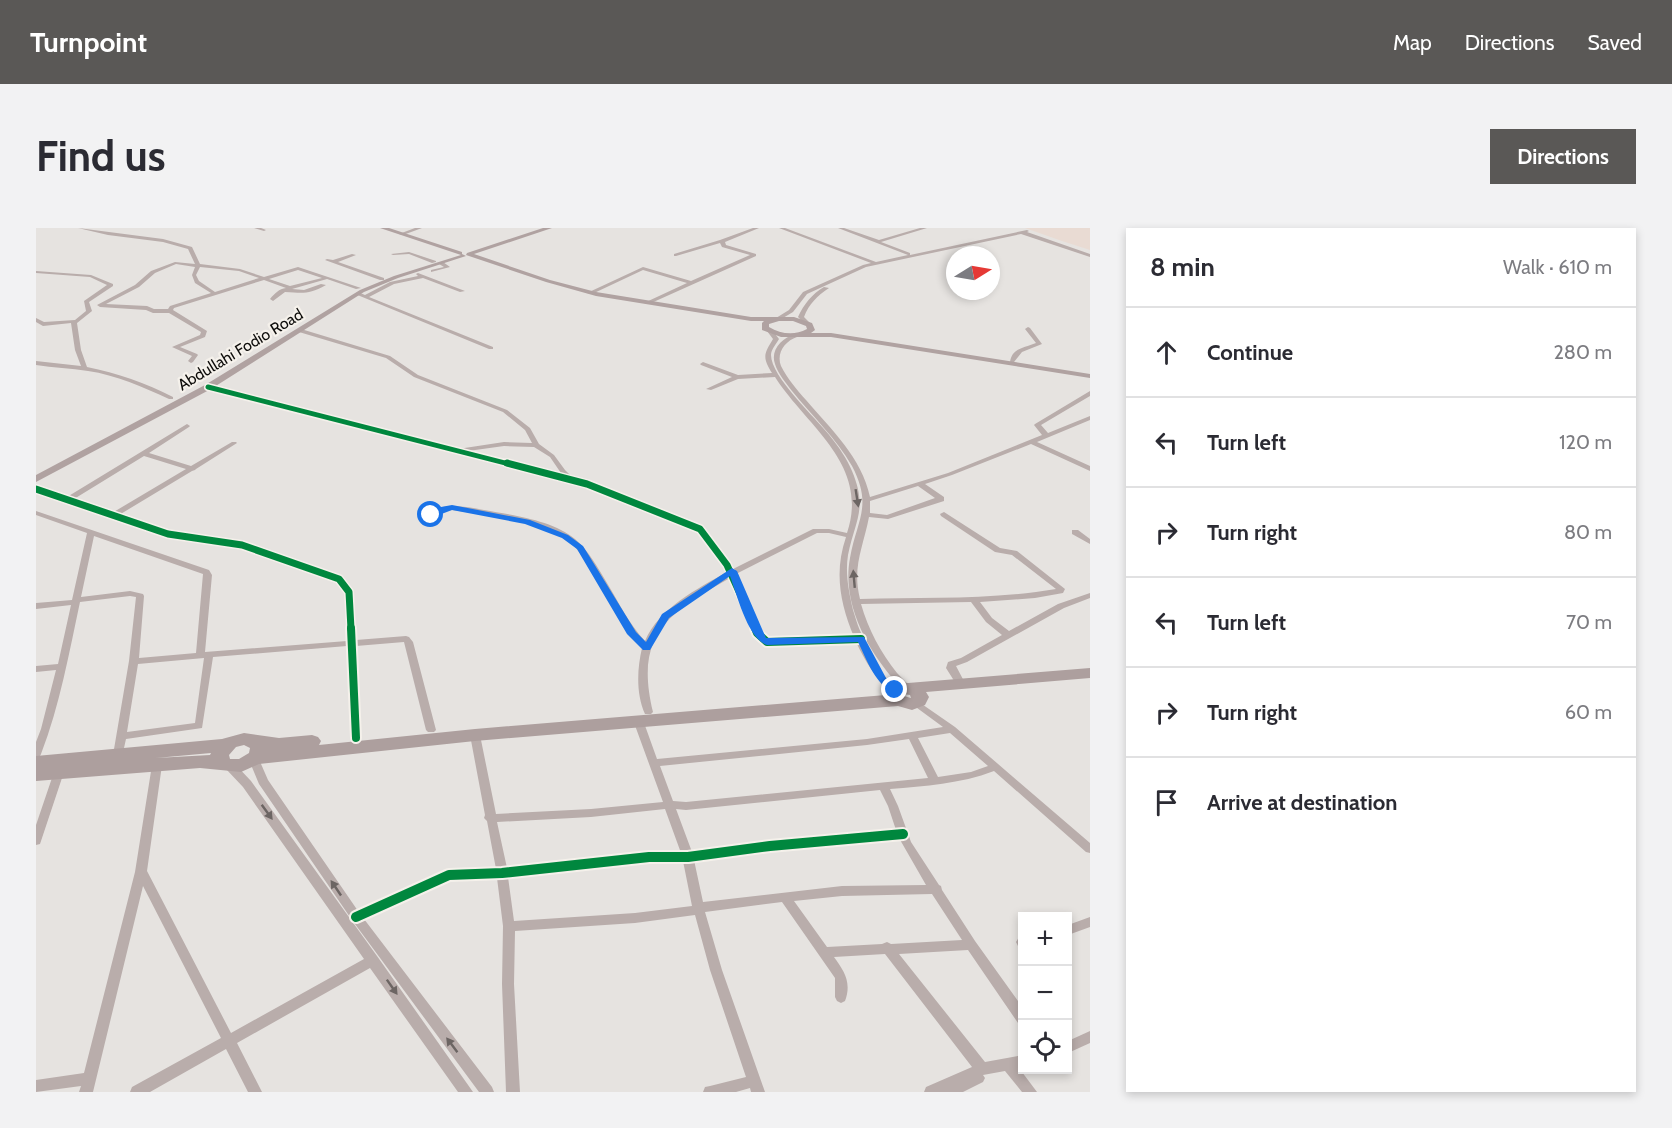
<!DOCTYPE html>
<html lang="en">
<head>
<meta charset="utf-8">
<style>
	:root { --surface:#fff; --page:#f2f2f3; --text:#2b2b33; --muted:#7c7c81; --line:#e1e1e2; --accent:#5a5856 }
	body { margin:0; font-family:Cabin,sans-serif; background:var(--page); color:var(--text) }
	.controls { position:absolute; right:18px; bottom:18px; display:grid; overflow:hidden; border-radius:0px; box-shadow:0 3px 9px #0003 }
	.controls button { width:54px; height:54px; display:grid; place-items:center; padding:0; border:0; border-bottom:2px solid var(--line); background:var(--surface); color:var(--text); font:30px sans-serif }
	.compass { position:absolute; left:910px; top:18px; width:54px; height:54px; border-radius:50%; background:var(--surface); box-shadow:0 3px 9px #0003; rotate:79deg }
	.stop { position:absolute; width:18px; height:18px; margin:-14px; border:4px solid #1a73e8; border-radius:50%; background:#fff }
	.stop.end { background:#1a73e8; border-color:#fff; box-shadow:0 2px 6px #0008 }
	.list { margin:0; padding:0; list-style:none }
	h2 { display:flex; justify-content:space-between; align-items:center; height:78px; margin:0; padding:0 24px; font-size:26px }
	h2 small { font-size:20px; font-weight:400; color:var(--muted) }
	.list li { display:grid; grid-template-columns:39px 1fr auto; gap:18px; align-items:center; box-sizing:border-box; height:90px; padding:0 24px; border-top:2px solid var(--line) }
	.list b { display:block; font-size:22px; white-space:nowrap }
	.list em { font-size:20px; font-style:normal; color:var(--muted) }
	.icon { flex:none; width:33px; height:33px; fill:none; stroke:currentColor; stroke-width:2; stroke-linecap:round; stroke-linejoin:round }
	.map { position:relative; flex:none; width:1054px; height:864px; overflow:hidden; border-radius:0px }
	header { display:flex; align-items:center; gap:36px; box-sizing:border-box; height:84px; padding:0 30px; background:var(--accent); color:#fff }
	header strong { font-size:28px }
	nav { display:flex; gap:33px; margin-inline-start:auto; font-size:21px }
	.intro { display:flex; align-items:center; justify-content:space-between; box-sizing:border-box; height:144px; padding:0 36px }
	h1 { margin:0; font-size:42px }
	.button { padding:15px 27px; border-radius:0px; background:var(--accent); color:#fff; font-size:21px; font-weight:700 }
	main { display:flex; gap:36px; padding:0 36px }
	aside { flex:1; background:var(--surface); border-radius:0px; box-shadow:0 3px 9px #0003 }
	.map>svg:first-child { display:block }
	.commercial { fill:#e9dbd3 }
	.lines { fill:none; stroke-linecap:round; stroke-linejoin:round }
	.street { fill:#b9adab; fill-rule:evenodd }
	.secondary { fill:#b0a2a1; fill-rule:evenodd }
	.highway { fill:#ad9f9e; fill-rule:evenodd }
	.cycleway-far3-casing { stroke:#f5f1eb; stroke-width:8 }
	.cycleway-far2-casing { stroke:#f5f1eb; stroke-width:10 }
	.cycleway-far1-casing { stroke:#f5f1eb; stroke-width:12 }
	.cycleway-casing { stroke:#f5f1eb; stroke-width:14 }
	.cycleway-far3 { stroke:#00873e; stroke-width:5 }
	.cycleway-far2 { stroke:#00873e; stroke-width:7 }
	.cycleway-far1 { stroke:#00873e; stroke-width:8 }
	.cycleway { stroke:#00873e; stroke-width:10 }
	.oneway { fill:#6c6563 }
	.route { fill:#1a73e8 }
	.labels { text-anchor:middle; stroke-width:4.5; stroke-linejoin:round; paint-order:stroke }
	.far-street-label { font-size:16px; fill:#0e0d0b; stroke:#f5f1eb }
</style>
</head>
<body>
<header>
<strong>Turnpoint</strong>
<nav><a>Map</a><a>Directions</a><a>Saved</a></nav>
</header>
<div class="intro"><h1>Find us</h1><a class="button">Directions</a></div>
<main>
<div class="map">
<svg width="1054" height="864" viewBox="0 0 1054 864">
	<rect width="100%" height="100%" fill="#e6e3e0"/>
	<polygon class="commercial" points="989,0 1054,0 1054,22 1026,13"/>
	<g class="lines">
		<g class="street">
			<path d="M 42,0 L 127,11 L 156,19 L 164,36 L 204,41 L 228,49 L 262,39 L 325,60 L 320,61 L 291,51 L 256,61 L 268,62 L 285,56 L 290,57 C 272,67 267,65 249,64 L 237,73 L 234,71 C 239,65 243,61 250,60 L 228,52 L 138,80 L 137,82 L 171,103 L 169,109 L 144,119 L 161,126 L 162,127 L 157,134 L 155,135 L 152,133 L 156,128 L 136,119 L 164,107 L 165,104 L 133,85 L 117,85 L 110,82 L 64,79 L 61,77 L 99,57 L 115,43 L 139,34 L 159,36 L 152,21 L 127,14 L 72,7 ZM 140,36 L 159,39 L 156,47 L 159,55 L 175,65 L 134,78 L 132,81 L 118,81 L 111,78 L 70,76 L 103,59 L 119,45 ZM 164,39 L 203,43 L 223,50 L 179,64 L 163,53 L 160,47 ZM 262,42 L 286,50 L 254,58 L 233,51 Z"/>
			<polygon points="218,0 225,0 230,2 228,3"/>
			<polygon points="379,0 386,0 367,7 363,6"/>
			<polygon points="717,0 723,0 689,14 690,17 720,26 720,28 613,76 608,75 651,55 607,42 556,66 551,65 607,39 655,53 714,27 686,19 684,15 640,28 638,28 638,26 684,12"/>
			<polygon points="743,0 749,0 840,34 872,27 802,0 808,0 843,12 884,0 891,0 845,14 874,25 874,27 991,2 993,3 991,4 1054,26 1054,29 985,6 830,39 771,66 757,84 742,93 739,91 740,90 753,82 767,64 827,37 835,35"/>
			<polygon points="373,24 400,33 400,34 396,35 373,26 357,27 355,26"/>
			<polygon points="316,26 320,27 302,34 348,50 348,52 344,52 289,32 291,31 297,32"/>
			<polygon points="403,34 407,34 414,39 395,44 395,42 408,39 403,36"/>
			<path d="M 0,43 L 55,47 L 77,56 L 77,58 L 53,74 L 56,83 L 41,95 L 45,122 L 51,139 C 81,145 110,155 137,169 L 137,171 L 133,171 C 107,159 80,147 52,143 C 35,140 17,140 0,137 L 0,133 L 45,138 L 39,122 L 35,95 L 7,98 L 0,94 L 0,90 L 8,94 L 39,92 L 50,83 L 48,73 L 71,57 L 54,49 L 0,45 Z"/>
			<polygon points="382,45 429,63 424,64 387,50 358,56 333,69 457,119 457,121 453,121 319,66 322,64 329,67 354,54 382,48 380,46"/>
			<path d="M 788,59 L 793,60 C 781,68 773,76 768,89 L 774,95 L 769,96 L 762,89 C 768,76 776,66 788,59 Z"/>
			<path d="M 992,99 L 994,100 L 1006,116 L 986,124 L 978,134 L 974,134 C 976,120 988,120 1000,115 L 989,101 Z"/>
			<path d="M 265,101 L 354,128 L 382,147 L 471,182 L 494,200 L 503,216 L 518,227 L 529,242 L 537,250 L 554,254 L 667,299 L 686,323 L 697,341 L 777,301 L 793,301 L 811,305 C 834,236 771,199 739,149 L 702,151 L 675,162 L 670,161 L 696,149 L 665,137 L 664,136 L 667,134 L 702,147 L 736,145 C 726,129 728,126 737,111 L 731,103 L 736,102 L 743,111 C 740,116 735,122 735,127 C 735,149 780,190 794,208 C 803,219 811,231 816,243 C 832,281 819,292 812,327 C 809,346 813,364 817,382 C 820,391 823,404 829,411 L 828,412 C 835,426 842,441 852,452 C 856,455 860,458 864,462 L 862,464 L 856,464 C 839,450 829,433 820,414 L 728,416 L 717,405 L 694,350 C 632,385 598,406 617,484 L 615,486 L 609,486 C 600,466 601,441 606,420 C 585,397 572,370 556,344 C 549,332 542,320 531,312 C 499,290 453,288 416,282 L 409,283 L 395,289 L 391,287 C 408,273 428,279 448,282 C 476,287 517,292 539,311 C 553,323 562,340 571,355 C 583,375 593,396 609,413 C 623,380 661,361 691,344 L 680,325 L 661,303 L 548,258 L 169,159 L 172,157 L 422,221 L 468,214 L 496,215 L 489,202 L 467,184 L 378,149 L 350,130 L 263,104 L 262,103 ZM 468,218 L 498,219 L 514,229 L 527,248 L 432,223 ZM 781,305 L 793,305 L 810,309 C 798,344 804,375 818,409 L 733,411 L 725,404 L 700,346 Z"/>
			<path d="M 759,106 L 761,107 L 761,109 C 749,113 740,125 745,138 C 751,150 761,162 770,172 C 795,201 826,230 834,269 L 912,245 L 1006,207 L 998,197 L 999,196 L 1054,163 L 1054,168 L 1005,197 L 1012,205 L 1054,188 L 1054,192 L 1001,214 L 1054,238 L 1054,243 L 995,216 L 916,247 L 889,256 L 908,269 L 908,273 L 852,291 L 833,289 C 827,320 816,339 824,371 C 890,369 955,372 1020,361 L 976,327 L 959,324 L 905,288 L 904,286 L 908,284 L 964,320 L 981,323 L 1029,361 L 1027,365 L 999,370 L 944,374 L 956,390 L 973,403 L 1022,376 L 1054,365 L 1054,370 L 1028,380 L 931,434 L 920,438 L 930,457 L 925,460 L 922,459 L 910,440 L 912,434 L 925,430 L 966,407 L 950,394 L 935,374 L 825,376 C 832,401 845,425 861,445 C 865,449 870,454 874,459 L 872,461 L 866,461 C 834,427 805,378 814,330 C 821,291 837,278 816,238 C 800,210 776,188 756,163 C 750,155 742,146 739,136 C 734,122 746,110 759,106 ZM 882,258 L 899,270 L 851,287 L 834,285 L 834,273 Z"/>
			<path d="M 151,196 L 154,198 L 153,199 L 113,225 L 155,238 L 196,214 L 200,214 L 201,215 L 160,241 L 159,242 L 156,243 L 83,287 L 133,304 L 209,315 L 306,349 L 317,364 L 320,412 L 370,408 L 373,409 L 377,414 L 400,502 L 398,504 L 392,504 L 390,502 L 368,414 L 320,418 L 325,510 L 323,512 L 317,512 L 315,510 L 311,418 L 177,429 L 166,500 L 90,511 L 86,529 L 78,529 L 77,527 L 93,433 L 100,369 L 94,368 L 44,374 C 33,425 24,477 5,526 L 4,528 L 0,529 L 0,514 L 5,501 L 20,442 L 0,444 L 0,438 L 22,436 L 35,377 L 0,381 L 0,375 L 36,372 L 51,305 L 0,287 L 0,283 L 173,342 L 176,347 L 169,424 L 311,413 L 309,364 L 300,353 L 205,319 L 129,308 L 0,263 L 0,259 L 31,269 ZM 108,228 L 150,241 L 76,285 L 38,271 ZM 58,308 L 167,346 L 160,425 L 103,430 L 108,368 L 107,366 L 94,363 L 45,369 ZM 168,430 L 159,495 L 91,504 L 102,436 Z"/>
			<polygon points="1036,302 1042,302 1054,311 1054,316 1036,306"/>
			<path d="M 880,472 L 919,499 L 1054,615 L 1054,625 L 1050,624 L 958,543 C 924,556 889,558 854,561 L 862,578 L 875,614 L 903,657 L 905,658 L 906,662 L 939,713 L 987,780 L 987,797 L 982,795 L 932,722 L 863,726 L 949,834 L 987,827 L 987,839 L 983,840 L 1001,864 L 986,864 L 969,843 L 947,847 L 949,850 L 947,854 L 927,864 L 888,864 L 890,859 L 936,839 L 849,726 L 798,729 C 808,743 816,754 809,773 L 805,775 L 801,773 L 799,769 L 799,750 L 746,674 L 669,684 L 686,742 L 729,864 L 715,864 L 714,860 L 700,864 L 667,864 L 669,859 L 674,858 L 710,849 L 674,742 L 659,687 L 599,695 L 479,703 L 478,756 L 484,864 L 470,864 L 466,756 L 467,698 L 461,650 L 414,651 L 328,691 L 456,859 L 458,864 L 443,864 L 316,692 L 223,556 L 213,532 L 214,529 L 222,529 L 232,552 L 322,683 L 413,643 L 460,641 L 451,593 L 448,590 L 449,587 L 434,507 L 436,505 L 442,505 L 444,507 L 460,586 L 555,581 L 627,574 L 597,492 L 599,490 L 605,490 L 607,492 L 621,531 L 831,511 L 907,499 L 877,477 L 875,475 ZM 914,505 L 952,538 L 935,544 L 902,549 L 882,510 ZM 873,511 L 892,550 L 650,574 L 637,573 L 624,538 L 831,517 ZM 844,562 L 852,578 L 860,602 L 734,614 L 656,624 L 640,581 L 650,582 ZM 629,581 L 645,625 L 613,625 L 471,640 L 461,594 L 555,589 ZM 863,610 L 890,657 L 806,658 L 667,674 L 658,632 L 734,622 ZM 613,633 L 647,633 L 656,678 L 599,685 L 478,693 L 472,649 ZM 896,666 L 926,712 L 855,716 L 851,714 L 846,716 L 791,719 L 758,673 L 806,668 Z"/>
			<polygon points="121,533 125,534 126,537 111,643 195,805 328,731 207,559 190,541 189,538 190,535 198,535 215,553 341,728 437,864 422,864 334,740 201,815 226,864 212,864 190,821 114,864 94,864 96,859 185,810 107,658 57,864 43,864 45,858 0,864 0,852 48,845 99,644 116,537 117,534"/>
			<polygon points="23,540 27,541 28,544 4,616 0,617 0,597 18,544 19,541"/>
			<polygon points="1054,689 1054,699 1032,707 1032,697"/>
			<polygon points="987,708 987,719 986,719 982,718 980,714 983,709"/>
			<polygon points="1054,803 1054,815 1032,825 1032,813"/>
		</g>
		<g class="secondary">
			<polygon points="344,0 353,0 426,24 426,26 430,28 362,50 328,64 175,161 0,254 0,247 169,157 324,62 358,48 425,27"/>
			<path d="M 507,0 L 516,0 L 438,26 L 514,52 L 560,64 L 715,89 L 758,89 L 776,95 L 779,102 L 775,105 L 795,105 L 1054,146 L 1054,150 L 795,109 L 745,109 L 726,102 L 726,95 L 728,93 L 715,93 L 560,68 L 510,54 L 430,27 L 431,25 ZM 743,93 L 757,93 L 770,98 L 771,101 C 758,108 745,106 733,99 L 733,96 Z"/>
		</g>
		<path class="highway" d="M 1054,440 L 1054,450 L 890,464 L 893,469 L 889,477 L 876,482 L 862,478 L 439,513 L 223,536 L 205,544 L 164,540 L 0,553 L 0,528 L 186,511 L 208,505 L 243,510 L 276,507 L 282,509 L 285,513 L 283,517 L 439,501 L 850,467 L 848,464 C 854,456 862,453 872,455 ZM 867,466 L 874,467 L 875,470 L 868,468 ZM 208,517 L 214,520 L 213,525 L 203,531 L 194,531 L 193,527 L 200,519 ZM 175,525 L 174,527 L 120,530 Z"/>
		<g class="cycleway-far3-casing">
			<polyline id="cycleway-far3" points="172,159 477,237"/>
		</g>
		<g class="cycleway-far2-casing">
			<g id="cycleway-far2">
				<polyline points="471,235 551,256 664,301 691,337 720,401"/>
				<polyline points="0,261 132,306 206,317 303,351 313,364 315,401"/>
			</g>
		</g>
		<g class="cycleway-far1-casing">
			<g id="cycleway-far1">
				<polyline points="315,400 320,510"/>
				<polyline points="719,400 721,405 731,414 825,411"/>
				<polyline points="854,607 867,606"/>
			</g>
		</g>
		<g class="cycleway-casing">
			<polyline id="cycleway" points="320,689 413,647 466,645 613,629 652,629 734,618 867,606"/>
		</g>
		<use href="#cycleway-far3" class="cycleway-far3"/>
		<use href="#cycleway-far2" class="cycleway-far2"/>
		<use href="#cycleway-far1" class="cycleway-far1"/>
		<use href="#cycleway" class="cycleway"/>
	</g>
	<defs><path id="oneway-solid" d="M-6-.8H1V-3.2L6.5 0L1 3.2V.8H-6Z" transform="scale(1.5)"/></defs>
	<g class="oneway">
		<use href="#oneway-solid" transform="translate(821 270) rotate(81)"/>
		<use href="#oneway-solid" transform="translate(818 351) rotate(-95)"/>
		<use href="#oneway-solid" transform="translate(231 584) rotate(54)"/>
		<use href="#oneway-solid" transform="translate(300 660) rotate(-124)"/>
		<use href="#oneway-solid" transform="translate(356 759) rotate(55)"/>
		<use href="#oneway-solid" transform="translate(416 817) rotate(-127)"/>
	</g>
	<path class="route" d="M 416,277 L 494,292 L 532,307 L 547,318 L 600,404 L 610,414 L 626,386 L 696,340 L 701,343 L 730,410 L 828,409 L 850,450 L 864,462 L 859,465 C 839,457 831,432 822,414 L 731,417 C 712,411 701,367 694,348 L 633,390 L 614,422 L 607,422 L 591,406 L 541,321 L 526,310 L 489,296 L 416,282 L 395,290 L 391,287 L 405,279 Z"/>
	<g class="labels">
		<g class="far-street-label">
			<text transform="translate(204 121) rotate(-31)" y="6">Abdullahi Fodio Road</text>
		</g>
	</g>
</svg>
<div class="controls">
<button>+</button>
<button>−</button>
<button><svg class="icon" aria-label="locate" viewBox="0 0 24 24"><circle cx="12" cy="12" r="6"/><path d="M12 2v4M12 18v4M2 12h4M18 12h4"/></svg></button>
</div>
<svg class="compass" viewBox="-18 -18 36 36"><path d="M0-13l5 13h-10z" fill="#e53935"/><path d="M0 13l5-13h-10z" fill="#7c7c81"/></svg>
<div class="stop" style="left:395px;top:287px"></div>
<div class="stop end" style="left:859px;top:462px"></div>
</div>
<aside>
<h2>8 min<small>Walk · 610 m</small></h2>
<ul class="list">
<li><svg class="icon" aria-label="ahead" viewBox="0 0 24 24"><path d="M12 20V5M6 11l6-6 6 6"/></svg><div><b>Continue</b></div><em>280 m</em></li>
<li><svg class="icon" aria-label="left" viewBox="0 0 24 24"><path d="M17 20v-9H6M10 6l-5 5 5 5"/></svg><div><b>Turn left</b></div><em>120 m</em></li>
<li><svg class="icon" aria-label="right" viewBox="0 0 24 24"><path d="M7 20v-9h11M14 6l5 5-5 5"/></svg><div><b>Turn right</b></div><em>80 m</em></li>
<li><svg class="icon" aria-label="left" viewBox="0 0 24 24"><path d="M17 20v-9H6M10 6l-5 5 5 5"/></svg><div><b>Turn left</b></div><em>70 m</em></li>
<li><svg class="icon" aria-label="right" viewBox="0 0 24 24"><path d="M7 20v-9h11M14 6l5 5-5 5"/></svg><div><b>Turn right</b></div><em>60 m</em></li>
<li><svg class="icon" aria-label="arrive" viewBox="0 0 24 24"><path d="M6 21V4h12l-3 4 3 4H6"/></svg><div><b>Arrive at destination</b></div></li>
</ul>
</aside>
</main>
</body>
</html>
